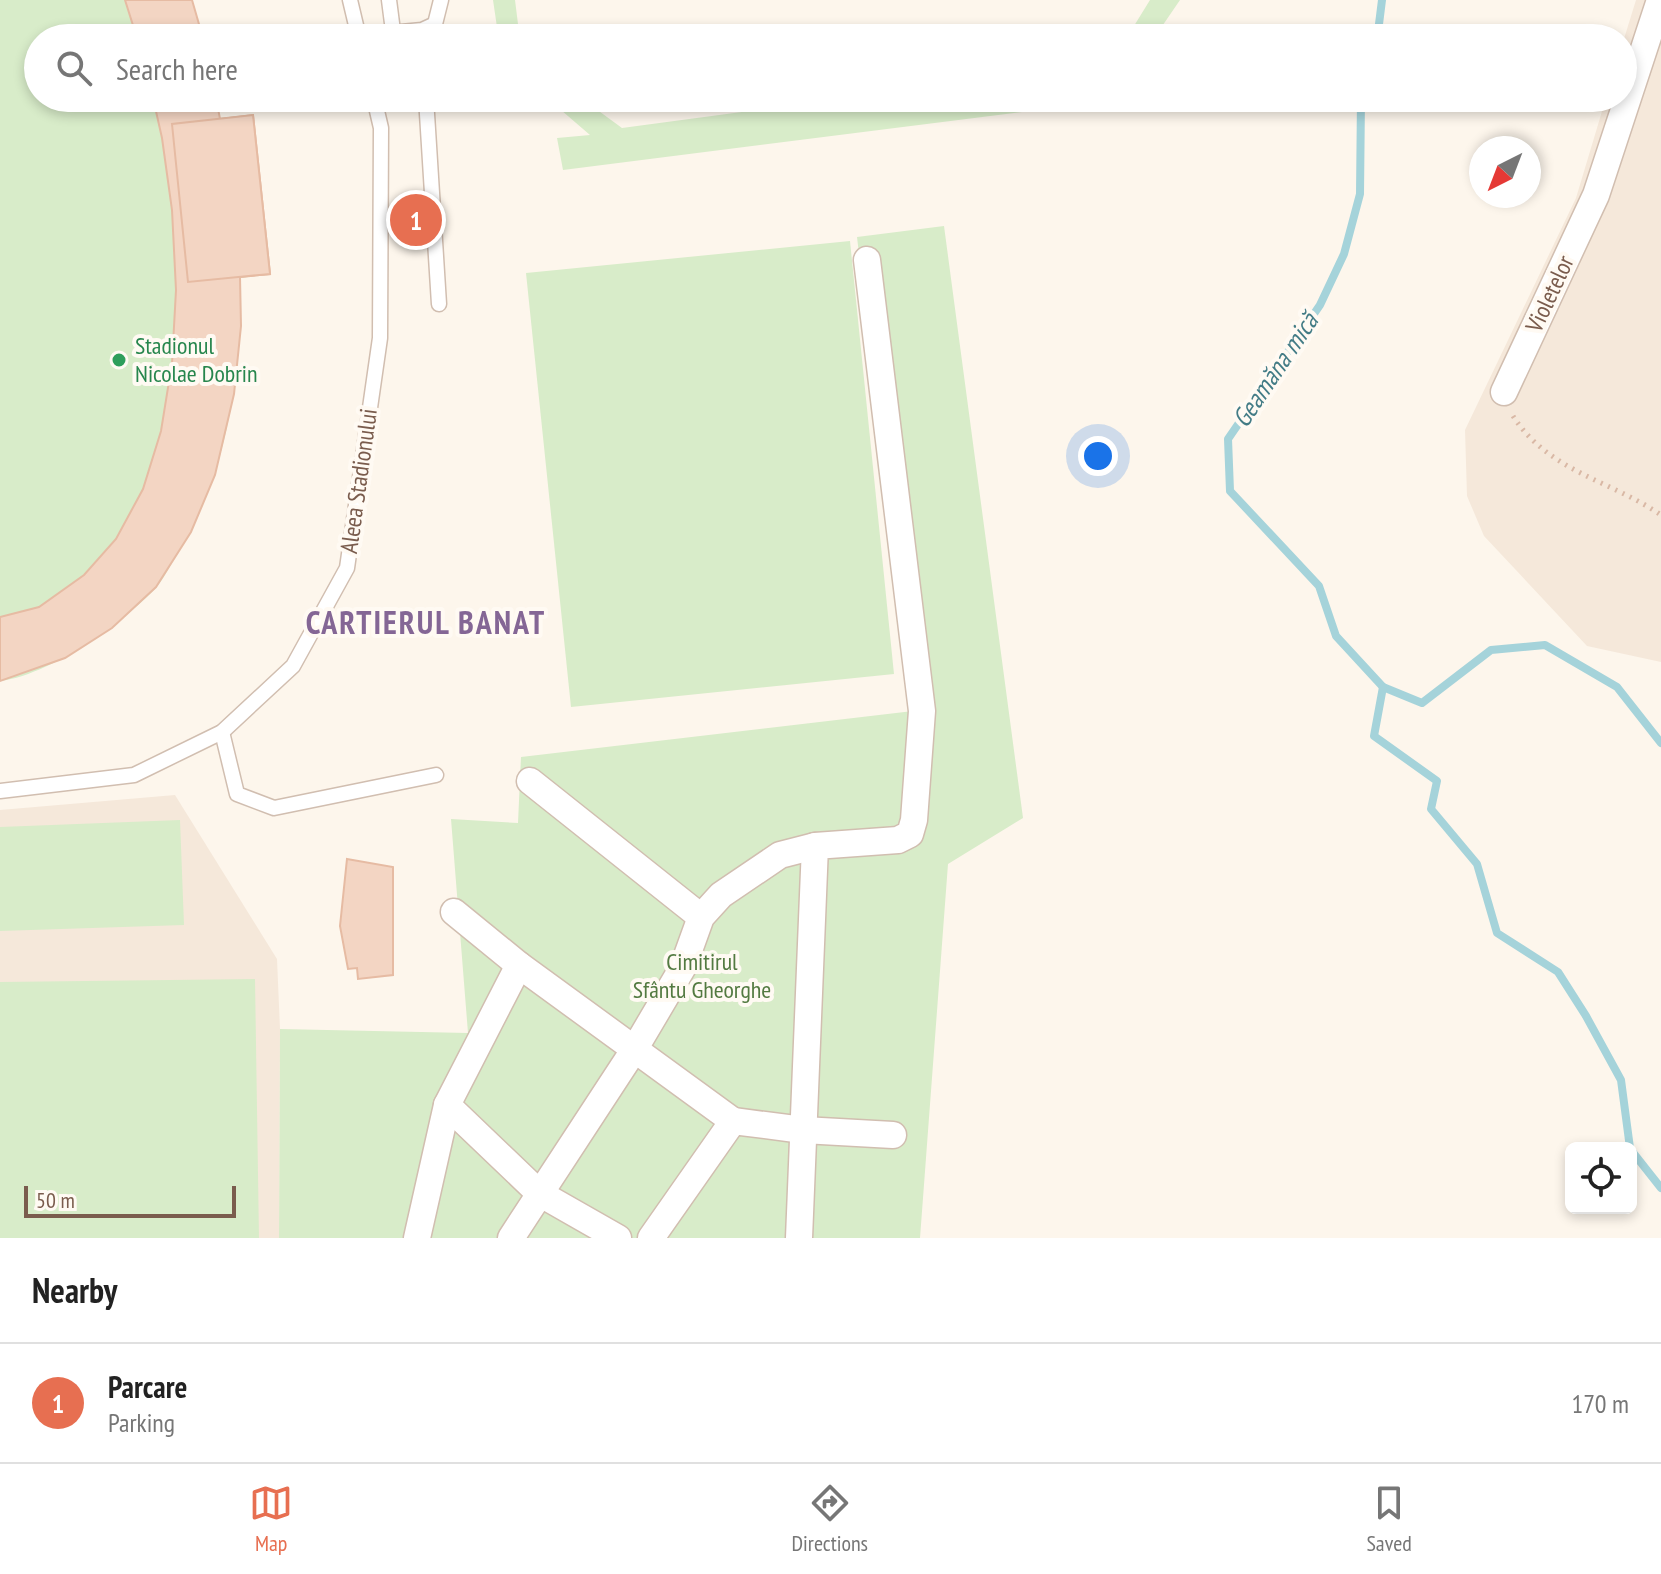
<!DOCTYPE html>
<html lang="en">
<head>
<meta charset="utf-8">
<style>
	:root { --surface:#fff; --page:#f2f2f2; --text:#222; --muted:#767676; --line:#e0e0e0; --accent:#e76f51 }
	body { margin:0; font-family:"PT Sans Narrow",sans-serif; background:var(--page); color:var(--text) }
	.controls { position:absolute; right:24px; bottom:24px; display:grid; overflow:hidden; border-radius:12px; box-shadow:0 4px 12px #0003 }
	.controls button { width:72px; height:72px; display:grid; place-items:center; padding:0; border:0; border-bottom:2px solid var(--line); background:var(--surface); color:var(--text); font:40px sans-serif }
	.compass { position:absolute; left:1469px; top:136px; width:72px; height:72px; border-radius:50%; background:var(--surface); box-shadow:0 4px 12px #0003; rotate:222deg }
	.scale { position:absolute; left:24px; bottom:20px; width:212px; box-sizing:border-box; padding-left:8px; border:4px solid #7a5c4d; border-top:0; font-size:22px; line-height:28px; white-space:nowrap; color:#7a5c4d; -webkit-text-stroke:6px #fffaf3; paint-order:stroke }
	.you { position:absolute; left:1098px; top:456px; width:28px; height:28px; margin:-20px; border:6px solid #fff; border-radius:50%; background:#1a73e8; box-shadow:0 0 0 12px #1a73e833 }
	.badge { display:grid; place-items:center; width:52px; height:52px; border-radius:50%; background:var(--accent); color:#fff; font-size:26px; font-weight:700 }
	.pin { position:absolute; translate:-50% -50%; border:4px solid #fff; box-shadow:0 2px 8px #0006 }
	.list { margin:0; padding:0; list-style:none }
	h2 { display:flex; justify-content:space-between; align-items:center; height:104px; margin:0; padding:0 32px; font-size:34px }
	h2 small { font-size:26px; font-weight:400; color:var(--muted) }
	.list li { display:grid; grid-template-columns:52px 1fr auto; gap:24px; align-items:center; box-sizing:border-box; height:120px; padding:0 32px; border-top:2px solid var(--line) }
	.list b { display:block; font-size:30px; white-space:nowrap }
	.list p { margin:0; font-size:26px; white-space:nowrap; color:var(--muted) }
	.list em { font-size:26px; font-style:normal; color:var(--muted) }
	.icon { flex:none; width:44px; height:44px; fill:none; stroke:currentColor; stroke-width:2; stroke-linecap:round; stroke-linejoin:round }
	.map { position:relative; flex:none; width:1661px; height:1238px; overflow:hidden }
	.search { position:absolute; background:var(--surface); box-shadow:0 4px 12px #0003; left:24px; right:24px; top:24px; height:88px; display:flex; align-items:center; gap:20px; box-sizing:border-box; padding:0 28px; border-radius:44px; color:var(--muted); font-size:30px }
	.sheet { height:224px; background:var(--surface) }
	nav { display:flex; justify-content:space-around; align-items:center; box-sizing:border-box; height:112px; border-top:2px solid var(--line); background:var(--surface); font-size:22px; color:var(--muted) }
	nav a { display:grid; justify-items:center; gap:4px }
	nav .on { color:var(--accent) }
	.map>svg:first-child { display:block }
	.residential { fill:#f5e8da }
	.green { fill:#d8ecc9 }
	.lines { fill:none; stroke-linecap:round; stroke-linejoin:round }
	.stream { stroke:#a5d3da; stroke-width:8 }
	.building { fill:#f3d5c3; stroke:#e6bba3; stroke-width:2 }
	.lane-casing { stroke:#d1beb0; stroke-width:17 }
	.street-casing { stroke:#d1beb0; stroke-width:29 }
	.path { stroke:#d9b8a5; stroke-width:5; stroke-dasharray:2 6; stroke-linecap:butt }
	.lane { stroke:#fff; stroke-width:14 }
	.street { stroke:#fff; stroke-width:26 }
	.leisure-dot { fill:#2e9e5b; stroke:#fffaf3; stroke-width:3 }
	.labels { text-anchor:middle; stroke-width:8; stroke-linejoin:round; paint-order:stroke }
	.street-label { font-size:24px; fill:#7a5c4d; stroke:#fffaf3 }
	.leisure-label { font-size:24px; fill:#27864d; stroke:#fffaf3; text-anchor:start }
	.park-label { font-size:24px; fill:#537a41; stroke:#fffaf3 }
	.water-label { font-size:26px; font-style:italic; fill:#437c86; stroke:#fffaf3 }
	.district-label { font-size:32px; font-weight:bold; letter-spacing:2px; fill:#846695; stroke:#fffaf3 }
</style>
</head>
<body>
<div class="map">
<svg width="1661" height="1238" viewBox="0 0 1661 1238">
	<rect width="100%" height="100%" fill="#fdf6ec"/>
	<g class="residential">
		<polygon points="1636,0 1661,0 1661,662 1587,646 1484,536 1467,496 1465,430 1576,198 1606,98 1623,98 1623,42"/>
		<polygon points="175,795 277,959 280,1029 279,1238 0,1238 0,810"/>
	</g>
	<g class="green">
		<path d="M 0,0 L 192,0 L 203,38 L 38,38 L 38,98 L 216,98 L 220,118 L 253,115 L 270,274 L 240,278 C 241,372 229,471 178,553 C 170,565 164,579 155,589 C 135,609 112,627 89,643 C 65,658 28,678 0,681 Z"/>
		<polygon points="493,0 515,0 519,32 524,38 501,38 498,34"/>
		<polygon points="1150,0 1180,0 1154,38 1122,38 1129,34"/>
		<polygon points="547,98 581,98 622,128 846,98 1109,98 1109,101 563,170 557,138 590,135"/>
		<polygon points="944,226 1023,818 948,864 920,1238 279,1238 280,1029 468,1033 451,819 518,823 521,757 913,711 857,237"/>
		<polygon points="850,241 894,674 571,707 526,273"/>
		<polygon points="180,820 184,925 0,931 0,827"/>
		<polygon points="255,979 259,1238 0,1238 0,982"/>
	</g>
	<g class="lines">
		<g class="stream">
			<polyline points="1375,38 1378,32 1382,0"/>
			<polyline points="1361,98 1360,194 1344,254 1320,305 1228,439 1230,491 1319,586 1336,636 1383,687 1422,703 1491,650 1545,645 1617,687 1661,743"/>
			<polyline points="1383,687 1374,736 1437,781 1431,809 1477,864 1497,933 1558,972 1586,1016 1621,1080 1630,1148"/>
			<polyline points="1631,1150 1661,1188"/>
		</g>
	</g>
	<g class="building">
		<polygon points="125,0 192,0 203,38 137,38"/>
		<polygon points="153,98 216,98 220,119 253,115 270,274 240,277 241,326 234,394 215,475 191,532 156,587 112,628 65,658 0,681 0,617 39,607 84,575 116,539 143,489 161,431 172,363 176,290 172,210 162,138"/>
		<polygon points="253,115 270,274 188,282 172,124"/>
		<polygon points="347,859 393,867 393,975 358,979 357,968 348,969 340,926"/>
	</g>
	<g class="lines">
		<g class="lane-casing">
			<g id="lane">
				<polyline points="350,0 359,38"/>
				<polyline points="389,0 393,31"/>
				<polyline points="359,36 422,30 435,24 441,0"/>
				<polyline points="426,98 439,304"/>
				<polyline points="222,732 237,794 274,808 436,775"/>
				<polyline points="0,791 134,775 222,732 293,666 347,568 380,338 381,128 374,98"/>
			</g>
		</g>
		<g class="street-casing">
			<g id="street">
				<polyline points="1504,392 1596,195 1660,0"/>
				<polyline points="530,781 701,917"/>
				<polyline points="454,912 519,965 733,1121"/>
				<polyline points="447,1105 539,1193 618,1238"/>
				<polyline points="417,1238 447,1105 519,965"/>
				<polyline points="511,1238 634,1050 683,967 701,917 721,895 780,855 815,846"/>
				<polyline points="651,1238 733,1121 803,1130 893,1135"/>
				<polyline points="799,1238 815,846 898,840 910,834 914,820 922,711 867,260"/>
			</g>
		</g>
		<path class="path" d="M 1513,416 C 1549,472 1610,480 1661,515"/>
		<use href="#lane" class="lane"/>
		<use href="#street" class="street"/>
	</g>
	<circle class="leisure-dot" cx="119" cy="360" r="8"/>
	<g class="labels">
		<g class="street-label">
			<text transform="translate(1550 294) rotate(-65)" y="8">Violetelor</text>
			<text transform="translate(359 481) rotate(-82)" y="8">Aleea Stadionului</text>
		</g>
		<g class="leisure-label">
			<text x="135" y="354">Stadionul<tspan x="135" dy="28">Nicolae Dobrin</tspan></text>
		</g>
		<g class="park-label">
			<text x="702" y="970">Cimitirul<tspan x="702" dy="28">Sfântu Gheorghe</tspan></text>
		</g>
		<g class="water-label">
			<text transform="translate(1275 370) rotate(-56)" y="9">Geamăna mică</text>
		</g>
		<g class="district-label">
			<text x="426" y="634">CARTIERUL BANAT</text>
		</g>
	</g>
</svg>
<div class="controls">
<button><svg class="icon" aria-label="locate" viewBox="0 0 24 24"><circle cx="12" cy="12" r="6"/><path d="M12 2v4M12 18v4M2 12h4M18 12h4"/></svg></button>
</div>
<svg class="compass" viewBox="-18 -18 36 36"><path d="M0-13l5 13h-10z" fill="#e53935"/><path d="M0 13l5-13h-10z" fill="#767676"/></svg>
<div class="scale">50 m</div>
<div class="you"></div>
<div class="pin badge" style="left:416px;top:220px">1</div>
<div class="search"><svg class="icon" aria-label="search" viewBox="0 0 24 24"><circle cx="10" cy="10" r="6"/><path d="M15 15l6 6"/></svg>Search here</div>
</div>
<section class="sheet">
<h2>Nearby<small></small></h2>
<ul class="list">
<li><span class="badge">1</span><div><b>Parcare</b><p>Parking</p></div><em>170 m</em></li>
</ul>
</section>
<nav>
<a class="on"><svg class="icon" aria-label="map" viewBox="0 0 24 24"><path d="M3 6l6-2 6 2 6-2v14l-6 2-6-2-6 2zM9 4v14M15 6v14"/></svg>Map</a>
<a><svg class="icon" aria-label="directions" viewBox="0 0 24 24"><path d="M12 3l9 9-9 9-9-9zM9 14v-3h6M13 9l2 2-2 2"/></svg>Directions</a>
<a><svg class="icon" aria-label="saved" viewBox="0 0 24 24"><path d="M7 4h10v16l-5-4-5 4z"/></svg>Saved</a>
</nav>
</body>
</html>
